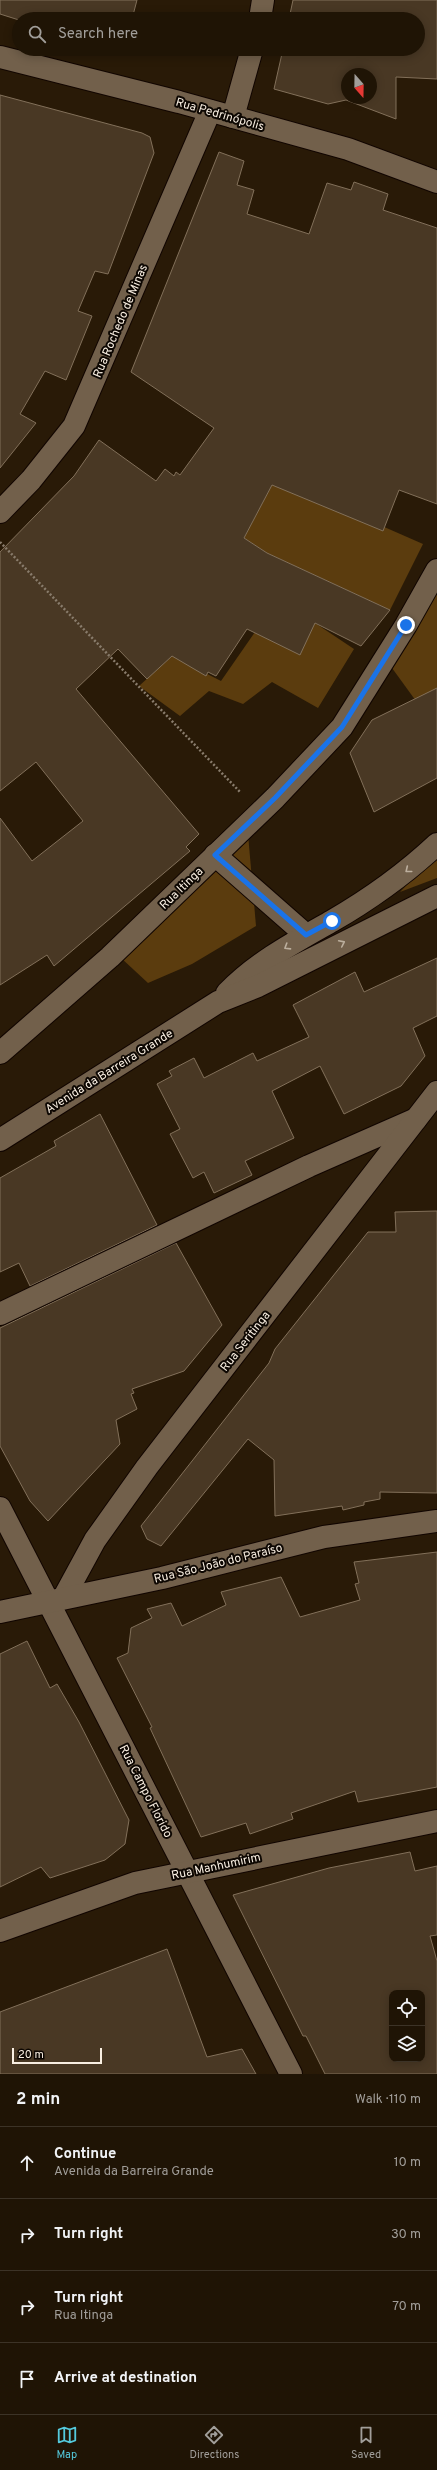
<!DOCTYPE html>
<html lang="en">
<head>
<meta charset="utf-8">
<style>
	:root { --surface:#1f1405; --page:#2c2113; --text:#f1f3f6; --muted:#a19e9a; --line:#3c3327; --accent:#54cadd }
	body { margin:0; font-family:Overpass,sans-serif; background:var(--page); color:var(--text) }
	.controls { position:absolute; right:12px; bottom:12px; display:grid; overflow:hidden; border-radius:8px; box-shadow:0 2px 10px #0003 }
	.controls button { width:36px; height:36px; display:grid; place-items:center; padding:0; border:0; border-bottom:1px solid var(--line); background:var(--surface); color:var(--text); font:20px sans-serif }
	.compass { position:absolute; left:341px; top:68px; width:36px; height:36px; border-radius:50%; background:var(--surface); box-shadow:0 2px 10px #0003; rotate:160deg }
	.scale { position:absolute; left:12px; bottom:10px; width:90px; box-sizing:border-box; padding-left:4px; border:2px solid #f9efe2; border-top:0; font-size:11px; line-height:14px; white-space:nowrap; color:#f9efe2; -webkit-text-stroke:3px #0d0702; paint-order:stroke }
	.stop { position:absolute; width:12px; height:12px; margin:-9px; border:3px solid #1a73e8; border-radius:50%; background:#fff }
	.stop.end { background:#1a73e8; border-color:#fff; box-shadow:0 1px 4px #0008 }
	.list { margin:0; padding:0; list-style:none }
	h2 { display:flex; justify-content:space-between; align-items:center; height:52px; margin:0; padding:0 16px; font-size:17px }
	h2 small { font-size:13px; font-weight:400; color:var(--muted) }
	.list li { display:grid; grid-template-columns:26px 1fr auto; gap:12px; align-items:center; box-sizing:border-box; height:72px; padding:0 16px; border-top:1px solid var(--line) }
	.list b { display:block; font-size:15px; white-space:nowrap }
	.list p { margin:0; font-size:13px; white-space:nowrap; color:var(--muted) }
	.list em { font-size:13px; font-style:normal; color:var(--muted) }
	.icon { flex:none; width:22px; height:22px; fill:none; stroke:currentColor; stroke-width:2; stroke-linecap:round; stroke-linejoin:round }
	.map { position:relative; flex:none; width:437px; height:2074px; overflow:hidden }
	.search { position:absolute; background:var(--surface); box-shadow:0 2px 10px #0003; left:12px; right:12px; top:12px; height:44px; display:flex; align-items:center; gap:10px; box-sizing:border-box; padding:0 14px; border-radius:22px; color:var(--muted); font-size:15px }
	.sheet { height:340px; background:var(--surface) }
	nav { display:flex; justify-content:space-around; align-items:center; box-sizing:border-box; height:56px; border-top:1px solid var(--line); background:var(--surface); font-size:11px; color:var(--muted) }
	nav a { display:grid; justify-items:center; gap:2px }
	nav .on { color:var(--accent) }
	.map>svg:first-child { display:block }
	.green { fill:#5b3c0e }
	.building { fill:#493824; stroke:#82705a; fill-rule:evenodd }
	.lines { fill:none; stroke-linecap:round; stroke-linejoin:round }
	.street-casing { stroke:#110500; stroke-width:24 }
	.secondary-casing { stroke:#110500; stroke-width:24 }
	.path { stroke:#897c6c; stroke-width:2.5; stroke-dasharray:2 2; stroke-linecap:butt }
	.street { stroke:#72604b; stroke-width:22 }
	.secondary { stroke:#72604b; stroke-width:22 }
	.oneway { stroke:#bcaf9e }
	.route { stroke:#1a73e8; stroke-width:5 }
	.labels { text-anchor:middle; stroke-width:4; stroke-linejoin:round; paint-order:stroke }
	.street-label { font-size:12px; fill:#f9efe2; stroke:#0d0702 }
</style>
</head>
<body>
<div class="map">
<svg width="437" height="2074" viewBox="0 0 437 2074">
	<rect width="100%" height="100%" fill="#291a07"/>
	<g class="green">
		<polygon points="275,479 423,544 390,610 267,553 244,538"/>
		<polygon points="437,592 437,730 392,668"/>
		<polygon points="315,623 354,649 318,708 272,682 243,704 209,691 180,716 139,686 172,656 221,681 255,632"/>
		<polygon points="248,834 256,926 192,964 148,983 120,957"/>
		<polygon points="437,854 437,878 400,892"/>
	</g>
	<g class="building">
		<polygon points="0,0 137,0 132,19 19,20 0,14"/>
		<path d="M 293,0 L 437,0 L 437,79 L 396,77 L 396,119 L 346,100 L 328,104 L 274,89 L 283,49 L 418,49 L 418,19 L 289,19 ZM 347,74 L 371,74 L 371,98 L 347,98 Z"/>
		<polygon points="0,95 142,133 150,137 154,153 108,274 95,271 78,311 92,316 66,380 45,371 20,414 36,423 0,468"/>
		<polygon points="219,152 244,161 237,185 254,190 247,214 309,234 327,183 351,190 354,182 388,194 383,210 437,228 437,504 399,490 383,531 272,485 244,538 267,553 390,610 361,646 315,623 300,655 247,629 216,676 208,672 206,676 172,656 147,679 118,649 76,689 199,834 186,847 190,851 54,966 47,955 0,985 0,818 32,861 83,821 36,762 0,791 0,552 74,476 99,440 156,481 165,469 174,476 176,472 180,475 214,428 131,372"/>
		<polygon points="437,688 437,778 374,812 350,753 372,720"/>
		<polygon points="437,958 437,1016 413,1028 425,1056 401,1086 344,1114 320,1066 272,1091 294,1138 245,1161 252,1175 214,1193 204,1172 193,1178 170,1134 180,1129 157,1084 172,1076 169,1071 194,1058 204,1078 253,1053 257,1061 309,1037 293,1005 355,972 364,992"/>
		<polygon points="100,1114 157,1225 30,1286 19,1263 0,1272 0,1178 56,1146 54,1141"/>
		<polygon points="437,1211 437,1493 380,1492 380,1499 364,1502 364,1505 343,1510 342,1506 275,1516 274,1460 248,1439 161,1546 147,1539 141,1526 269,1363 275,1349 368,1232 396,1232 395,1212"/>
		<polygon points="176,1243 222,1325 184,1371 132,1389 134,1393 131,1394 137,1409 116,1420 120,1444 48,1521 30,1501 0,1446 0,1328"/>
		<polygon points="437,1552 437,1787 358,1802 355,1791 291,1813 293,1819 250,1834 246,1823 201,1837 150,1728 152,1727 117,1658 128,1653 131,1628 152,1618 147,1609 171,1603 182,1626 226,1605 221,1592 281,1577 300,1617 360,1600 355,1584 359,1583 354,1562"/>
		<polygon points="27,1641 50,1688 57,1684 79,1722 129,1820 125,1844 105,1860 50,1878 41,1867 0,1887 0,1654"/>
		<path d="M 410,1852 L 415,1871 L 437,1866 L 437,1935 L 430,1936 L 437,1961 L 437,2074 L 325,2074 L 306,2036 L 303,2036 L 233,1895 L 329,1868 ZM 392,1993 L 422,1993 L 422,2059 L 392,2059 Z"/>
		<polygon points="167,1949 207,2057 242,2049 256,2074 0,2074 0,2012"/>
	</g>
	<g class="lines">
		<g class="street-casing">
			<g id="street">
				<polyline points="260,19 263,0"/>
				<polyline points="0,57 179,102 348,149 437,182"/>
				<polyline points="233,117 252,49"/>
				<polyline points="0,512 31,480 74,426 210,111"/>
				<polyline points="215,855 306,935"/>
				<polyline points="0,1053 110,957 275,798 342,727 406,625 437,570"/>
				<polyline points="0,1314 309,1166 416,1119"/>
				<polyline points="0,1508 291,2074"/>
				<polyline points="64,1597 95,1540 147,1467 437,1092"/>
				<polyline points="0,1612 162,1578 324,1537 437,1521"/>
				<polyline points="0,1931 135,1883 437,1821"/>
			</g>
		</g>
		<g class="secondary-casing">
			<g id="secondary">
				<path d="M 227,993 C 257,962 295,942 332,921 C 370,899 405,874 437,844"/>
				<polyline points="0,1140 218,1002 258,986 437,896"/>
			</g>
		</g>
		<polyline class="path" points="0,542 241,793"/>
		<use href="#street" class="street"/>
		<use href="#secondary" class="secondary"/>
	</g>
	<defs><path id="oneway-chevron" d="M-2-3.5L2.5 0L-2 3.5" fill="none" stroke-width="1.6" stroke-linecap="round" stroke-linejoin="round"/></defs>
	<g class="oneway">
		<use href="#oneway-chevron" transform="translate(408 870) rotate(141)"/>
		<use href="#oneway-chevron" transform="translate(342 943) rotate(-26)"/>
		<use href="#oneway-chevron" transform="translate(287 947) rotate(148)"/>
	</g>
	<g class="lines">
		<polyline class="route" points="332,921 306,935 215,855 275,798 342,727 406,625"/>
	</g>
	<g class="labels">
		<g class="street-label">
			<text transform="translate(220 114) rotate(16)" y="4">Rua Pedrinópolis</text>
			<text transform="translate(120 321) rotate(-67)" y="4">Rua Rochedo de Minas</text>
			<text transform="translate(181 888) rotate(-44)" y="4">Rua Itinga</text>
			<text transform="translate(109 1071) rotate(-32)" y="4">Avenida da Barreira Grande</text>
			<text transform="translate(245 1341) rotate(-52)" y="4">Rua Seritinga</text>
			<text transform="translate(218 1563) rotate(-14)" y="4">Rua São João do Paraíso</text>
			<text transform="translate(146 1791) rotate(63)" y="4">Rua Campo Florido</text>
			<text transform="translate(216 1866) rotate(-12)" y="4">Rua Manhumirim</text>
		</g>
	</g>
</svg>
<div class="controls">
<button><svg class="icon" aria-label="locate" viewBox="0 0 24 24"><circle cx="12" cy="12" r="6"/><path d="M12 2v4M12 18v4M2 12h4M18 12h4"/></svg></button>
<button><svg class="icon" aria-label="layers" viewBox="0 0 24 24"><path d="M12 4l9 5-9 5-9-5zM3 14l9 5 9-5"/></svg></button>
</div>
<svg class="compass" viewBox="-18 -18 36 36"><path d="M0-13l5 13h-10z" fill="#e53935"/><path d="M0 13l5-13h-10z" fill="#a19e9a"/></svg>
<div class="scale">20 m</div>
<div class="stop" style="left:332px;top:921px"></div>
<div class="stop end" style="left:406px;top:625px"></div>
<div class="search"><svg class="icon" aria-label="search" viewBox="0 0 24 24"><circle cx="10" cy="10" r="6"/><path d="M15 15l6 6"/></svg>Search here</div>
</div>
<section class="sheet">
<h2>2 min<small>Walk · 110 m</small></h2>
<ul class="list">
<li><svg class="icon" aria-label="ahead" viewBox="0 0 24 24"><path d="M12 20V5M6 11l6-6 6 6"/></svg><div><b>Continue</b><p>Avenida da Barreira Grande</p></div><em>10 m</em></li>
<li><svg class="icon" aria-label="right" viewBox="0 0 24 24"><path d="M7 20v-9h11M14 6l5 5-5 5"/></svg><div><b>Turn right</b></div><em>30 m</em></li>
<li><svg class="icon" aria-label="right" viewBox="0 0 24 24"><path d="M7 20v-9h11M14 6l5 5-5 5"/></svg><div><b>Turn right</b><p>Rua Itinga</p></div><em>70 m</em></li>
<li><svg class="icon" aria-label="arrive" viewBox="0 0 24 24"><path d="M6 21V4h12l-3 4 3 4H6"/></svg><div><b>Arrive at destination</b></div></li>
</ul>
</section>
<nav>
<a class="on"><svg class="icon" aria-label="map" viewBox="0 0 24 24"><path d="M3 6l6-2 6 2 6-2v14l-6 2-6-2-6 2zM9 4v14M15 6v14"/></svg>Map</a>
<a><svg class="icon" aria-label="directions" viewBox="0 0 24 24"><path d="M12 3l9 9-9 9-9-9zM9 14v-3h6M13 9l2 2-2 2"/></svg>Directions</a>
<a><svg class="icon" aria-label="saved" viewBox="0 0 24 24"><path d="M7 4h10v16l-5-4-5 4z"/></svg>Saved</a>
</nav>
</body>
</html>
